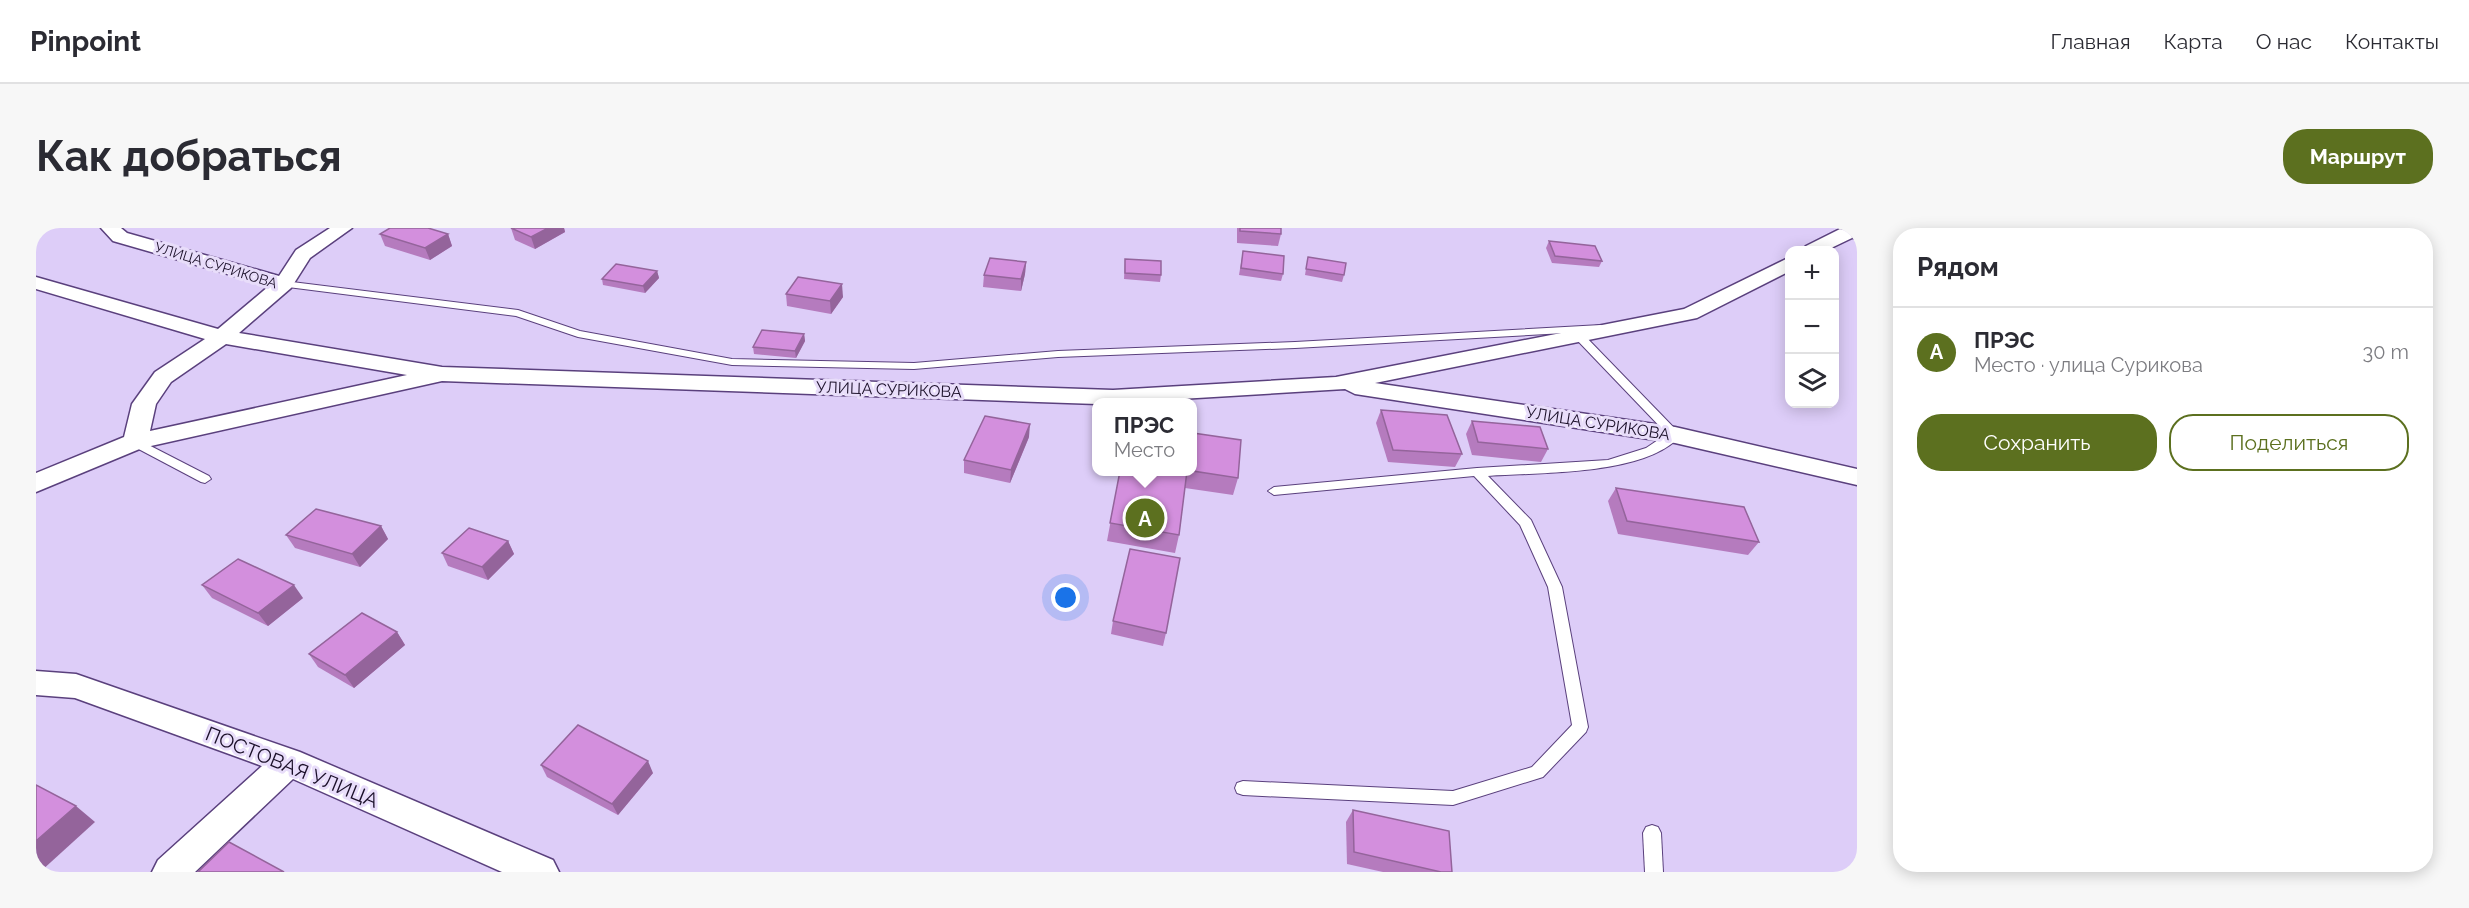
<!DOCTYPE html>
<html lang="ru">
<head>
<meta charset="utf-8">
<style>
	:root { --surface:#fff; --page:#f7f7f7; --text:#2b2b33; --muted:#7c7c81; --line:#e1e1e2; --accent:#5c701f }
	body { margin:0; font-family:Raleway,sans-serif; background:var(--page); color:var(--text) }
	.controls { position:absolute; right:18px; top:18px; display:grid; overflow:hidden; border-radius:12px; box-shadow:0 3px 15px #0003 }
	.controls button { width:54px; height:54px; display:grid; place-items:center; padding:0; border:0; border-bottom:2px solid var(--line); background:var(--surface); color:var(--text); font:30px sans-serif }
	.you { position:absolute; left:1030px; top:370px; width:21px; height:21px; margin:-15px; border:4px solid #fff; border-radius:50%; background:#1a73e8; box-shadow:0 0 0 9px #1a73e833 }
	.badge { display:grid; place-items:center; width:39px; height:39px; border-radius:50%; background:var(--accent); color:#fff; font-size:20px; font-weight:700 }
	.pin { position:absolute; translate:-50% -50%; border:3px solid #fff; box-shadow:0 2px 6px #0006 }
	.popup { position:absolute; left:1056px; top:170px; width:105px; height:78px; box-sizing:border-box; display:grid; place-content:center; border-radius:12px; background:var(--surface); filter:drop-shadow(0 2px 4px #0005); font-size:20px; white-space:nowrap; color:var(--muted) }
	.popup b { font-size:22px; color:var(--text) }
	.popup::after { content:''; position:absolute; left:50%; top:100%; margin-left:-12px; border:12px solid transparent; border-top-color:var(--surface) }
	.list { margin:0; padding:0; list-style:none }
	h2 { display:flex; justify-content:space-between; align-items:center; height:78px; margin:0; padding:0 24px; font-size:26px }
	h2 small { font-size:20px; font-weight:400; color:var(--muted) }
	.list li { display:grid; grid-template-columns:39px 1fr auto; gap:18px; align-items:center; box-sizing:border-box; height:90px; padding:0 24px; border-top:2px solid var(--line) }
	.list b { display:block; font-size:22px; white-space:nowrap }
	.list p { margin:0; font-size:20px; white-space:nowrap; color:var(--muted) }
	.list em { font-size:20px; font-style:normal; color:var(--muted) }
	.actions { display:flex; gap:12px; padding:18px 24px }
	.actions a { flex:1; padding:14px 0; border:2px solid var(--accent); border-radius:24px; text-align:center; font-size:21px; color:var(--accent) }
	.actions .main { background:var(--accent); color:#fff }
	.icon { flex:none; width:33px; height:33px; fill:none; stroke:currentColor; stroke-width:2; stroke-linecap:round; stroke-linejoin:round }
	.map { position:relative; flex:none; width:1821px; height:644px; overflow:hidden; border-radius:24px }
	header { display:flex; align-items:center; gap:36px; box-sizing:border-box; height:84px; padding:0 30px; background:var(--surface); border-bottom:2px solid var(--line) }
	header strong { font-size:28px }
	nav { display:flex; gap:33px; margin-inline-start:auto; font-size:21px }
	.intro { display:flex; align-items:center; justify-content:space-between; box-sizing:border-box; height:144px; padding:0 36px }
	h1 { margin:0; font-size:42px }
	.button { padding:15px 27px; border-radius:24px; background:var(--accent); color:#fff; font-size:21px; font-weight:700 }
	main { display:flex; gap:36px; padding:0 36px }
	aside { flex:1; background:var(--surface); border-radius:24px; box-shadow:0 3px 15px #0003 }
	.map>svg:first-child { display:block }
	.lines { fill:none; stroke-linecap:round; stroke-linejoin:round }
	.service-casing { stroke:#5a407d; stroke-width:2 }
	.minor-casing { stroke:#5a407d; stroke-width:3 }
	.service { fill:#fff; fill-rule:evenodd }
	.minor { fill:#fff; fill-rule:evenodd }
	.wall { fill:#b57bbe }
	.shaded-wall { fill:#94649b }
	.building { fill:#d38fdd; stroke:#94649b; stroke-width:1.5 }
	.labels { text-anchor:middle; stroke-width:6; stroke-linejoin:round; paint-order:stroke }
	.far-street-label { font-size:14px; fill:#1a0f28; stroke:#e8ddfa }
	.street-label { font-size:16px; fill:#1a0f28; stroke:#e8ddfa }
	.near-street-label { font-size:20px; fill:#1a0f28; stroke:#e8ddfa }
</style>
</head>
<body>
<header>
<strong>Pinpoint</strong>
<nav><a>Главная</a><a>Карта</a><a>О нас</a><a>Контакты</a></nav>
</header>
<div class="intro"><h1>Как добраться</h1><a class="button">Маршрут</a></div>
<main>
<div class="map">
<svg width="1821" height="644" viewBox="0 0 1821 644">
	<rect width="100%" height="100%" fill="#ddcdf8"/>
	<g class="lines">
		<g class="service-casing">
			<g id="service">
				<polygon points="248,53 482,82 544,103 696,131 878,135 1022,123 1259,114 1565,97 1570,100 1565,103 1259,120 1022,129 878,141 696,137 542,109 480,88 244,58 244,54"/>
				<path d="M 1544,106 L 1548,107 L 1645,207 C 1610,248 1503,244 1452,248 L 1495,292 L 1526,359 L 1552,499 L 1550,504 L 1507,549 L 1417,577 L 1207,567 L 1201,565 L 1199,560 L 1201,555 L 1207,553 L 1417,563 L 1496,539 L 1536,497 L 1512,359 L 1484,297 L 1438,248 L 1238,267 L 1232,263 L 1238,259 L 1441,240 L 1572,232 L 1610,220 L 1631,206 L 1540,111 L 1539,109 Z"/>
				<polygon points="99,210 173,248 175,251 169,255 165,254 95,217 93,214 95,211"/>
				<polygon points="1616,597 1622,599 1625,605 1627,644 1609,644 1607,605 1610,599"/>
			</g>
		</g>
		<g class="minor-casing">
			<g id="minor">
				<path d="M 65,0 L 85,0 L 91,5 L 243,48 L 260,22 L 294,0 L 316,0 L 274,30 L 255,60 L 203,105 L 406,139 L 1077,162 L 1300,149 L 1648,81 L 1754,29 L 1754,43 L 1661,90 L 1339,155 L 1639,199 L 1821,241 L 1821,257 L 1639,215 L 1319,166 L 1309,161 L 1061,176 L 406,153 L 106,220 L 0,264 L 0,245 L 88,209 L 96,176 L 119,144 L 169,111 L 0,61 L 0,49 L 182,101 L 233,58 L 77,13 ZM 190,116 L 371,147 L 114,203 L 120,176 L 135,154 Z"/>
				<polygon points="1806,0 1821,0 1821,10 1816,10 1791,22 1767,22 1770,18"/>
				<polygon points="0,443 40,446 264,524 517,632 523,644 466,644 257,551 159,644 116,644 122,632 226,538 39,470 0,467"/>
			</g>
		</g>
		<use href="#service" class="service"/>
		<use href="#minor" class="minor"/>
	</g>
	<g class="wall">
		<polygon points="475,0 528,0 529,4 499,21 479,12"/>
		<polygon points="1201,0 1245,0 1245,6 1242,18 1201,15"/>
		<polygon points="344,6 412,6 416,18 394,32 349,18"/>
		<polygon points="1513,13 1566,33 1563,39 1516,35 1510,20"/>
		<polygon points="1207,23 1247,46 1245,53 1203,47"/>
		<polygon points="1272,29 1308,47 1306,54 1269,47"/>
		<polygon points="1089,31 1125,47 1124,54 1088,51"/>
		<polygon points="990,34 989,46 985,63 947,59 948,47"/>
		<polygon points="621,43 623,50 609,65 567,57 566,51"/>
		<polygon points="750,66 807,69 795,86 751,78"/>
		<polygon points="768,106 769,113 760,130 718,126 717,119"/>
		<polygon points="1345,182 1426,226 1419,239 1352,234 1340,195"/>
		<polygon points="1436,193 1512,221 1505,234 1436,227 1430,206"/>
		<polygon points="1157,205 1202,250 1197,267 1149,260 1143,307 1139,325 1071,313 1084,243 1157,243"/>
		<polygon points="993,209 974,255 928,245 928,232"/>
		<polygon points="1580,260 1723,314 1712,327 1582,306 1572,273"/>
		<polygon points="345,298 352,311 324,339 259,320 250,307"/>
		<polygon points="472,313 478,326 452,352 412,338 406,325"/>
		<polygon points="166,357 267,370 232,398 176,370"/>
		<polygon points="1077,393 1130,405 1127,418 1075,406"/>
		<polygon points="361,404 369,417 318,460 282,439 273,426"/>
		<polygon points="505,537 617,545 582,587 511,549"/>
		<polygon points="1317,582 1416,644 1347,644 1311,636 1310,594"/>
	</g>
	<g class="shaded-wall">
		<polygon points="512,0 528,0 529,4 499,21 495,9"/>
		<polygon points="412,6 416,18 394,32 389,20"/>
		<polygon points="990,34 989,46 985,63 985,51"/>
		<polygon points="621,43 623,50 609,65 607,58"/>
		<polygon points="806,56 807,69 795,86 794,73"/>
		<polygon points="768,106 769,113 760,130 759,123"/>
		<polygon points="994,196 993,209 974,255 975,242"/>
		<polygon points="345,298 352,311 324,339 316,326"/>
		<polygon points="472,313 478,326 452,352 446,339"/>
		<polygon points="258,357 267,370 232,398 222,385"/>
		<polygon points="361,404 369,417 318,460 309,447"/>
		<polygon points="612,533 617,545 582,587 576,576"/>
		<polygon points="40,578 59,594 4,644 0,644 0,613"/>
	</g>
	<g class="building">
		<polygon points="354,0 392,0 412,6 389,20 344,6"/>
		<polygon points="475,0 512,0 495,9"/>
		<polygon points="1204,0 1245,0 1245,6 1204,3"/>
		<polygon points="1513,13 1559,18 1566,33 1519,28"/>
		<polygon points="1207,23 1248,28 1247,46 1205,40"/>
		<polygon points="1272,29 1310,35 1308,47 1270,41"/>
		<polygon points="954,30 990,34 985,51 948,47"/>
		<polygon points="1089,31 1125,33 1125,47 1089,45"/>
		<polygon points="580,36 621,43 607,58 566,51"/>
		<polygon points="762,49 806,56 794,73 750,66"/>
		<polygon points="726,102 768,106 759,123 717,119"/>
		<polygon points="1345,182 1411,187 1426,226 1357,222"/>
		<polygon points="949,188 994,196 975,242 928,232"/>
		<polygon points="1436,193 1504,199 1512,221 1442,214"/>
		<polygon points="1157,205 1205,212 1202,250 1157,243"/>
		<polygon points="1084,243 1151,243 1143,307 1074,295"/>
		<polygon points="1580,260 1708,279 1723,314 1591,293"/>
		<polygon points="280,281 345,298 316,326 250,307"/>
		<polygon points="433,300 472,313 446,339 406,325"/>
		<polygon points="1094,321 1144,330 1130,405 1077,393"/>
		<polygon points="202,331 258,357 222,385 166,357"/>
		<polygon points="326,385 361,404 309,447 273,426"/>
		<polygon points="542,497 612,533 576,576 505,537"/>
		<polygon points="0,557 40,578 0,613"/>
		<polygon points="1317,582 1413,603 1416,644 1405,644 1318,624"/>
		<polygon points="193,614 248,644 162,644"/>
	</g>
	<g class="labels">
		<g class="far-street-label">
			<text transform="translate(180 37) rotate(17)" y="5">УЛИЦА СУРИКОВА</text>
		</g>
		<g class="street-label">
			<text transform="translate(853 161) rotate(2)" y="6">УЛИЦА СУРИКОВА</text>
			<text transform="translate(1562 195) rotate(9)" y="6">УЛИЦА СУРИКОВА</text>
		</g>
		<g class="near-street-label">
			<text transform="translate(256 539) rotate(22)" y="7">ПОСТОВАЯ УЛИЦА</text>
		</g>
	</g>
</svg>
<div class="controls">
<button>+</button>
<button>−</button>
<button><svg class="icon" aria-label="layers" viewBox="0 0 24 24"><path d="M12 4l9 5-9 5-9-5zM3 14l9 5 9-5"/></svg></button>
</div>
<div class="you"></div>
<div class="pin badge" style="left:1109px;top:290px">A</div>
<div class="popup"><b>ПРЭС</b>Место</div>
</div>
<aside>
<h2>Рядом<small></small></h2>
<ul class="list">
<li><span class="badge">A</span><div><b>ПРЭС</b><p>Место · улица Сурикова</p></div><em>30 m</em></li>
</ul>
<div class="actions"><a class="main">Сохранить</a><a>Поделиться</a></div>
</aside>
</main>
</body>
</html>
